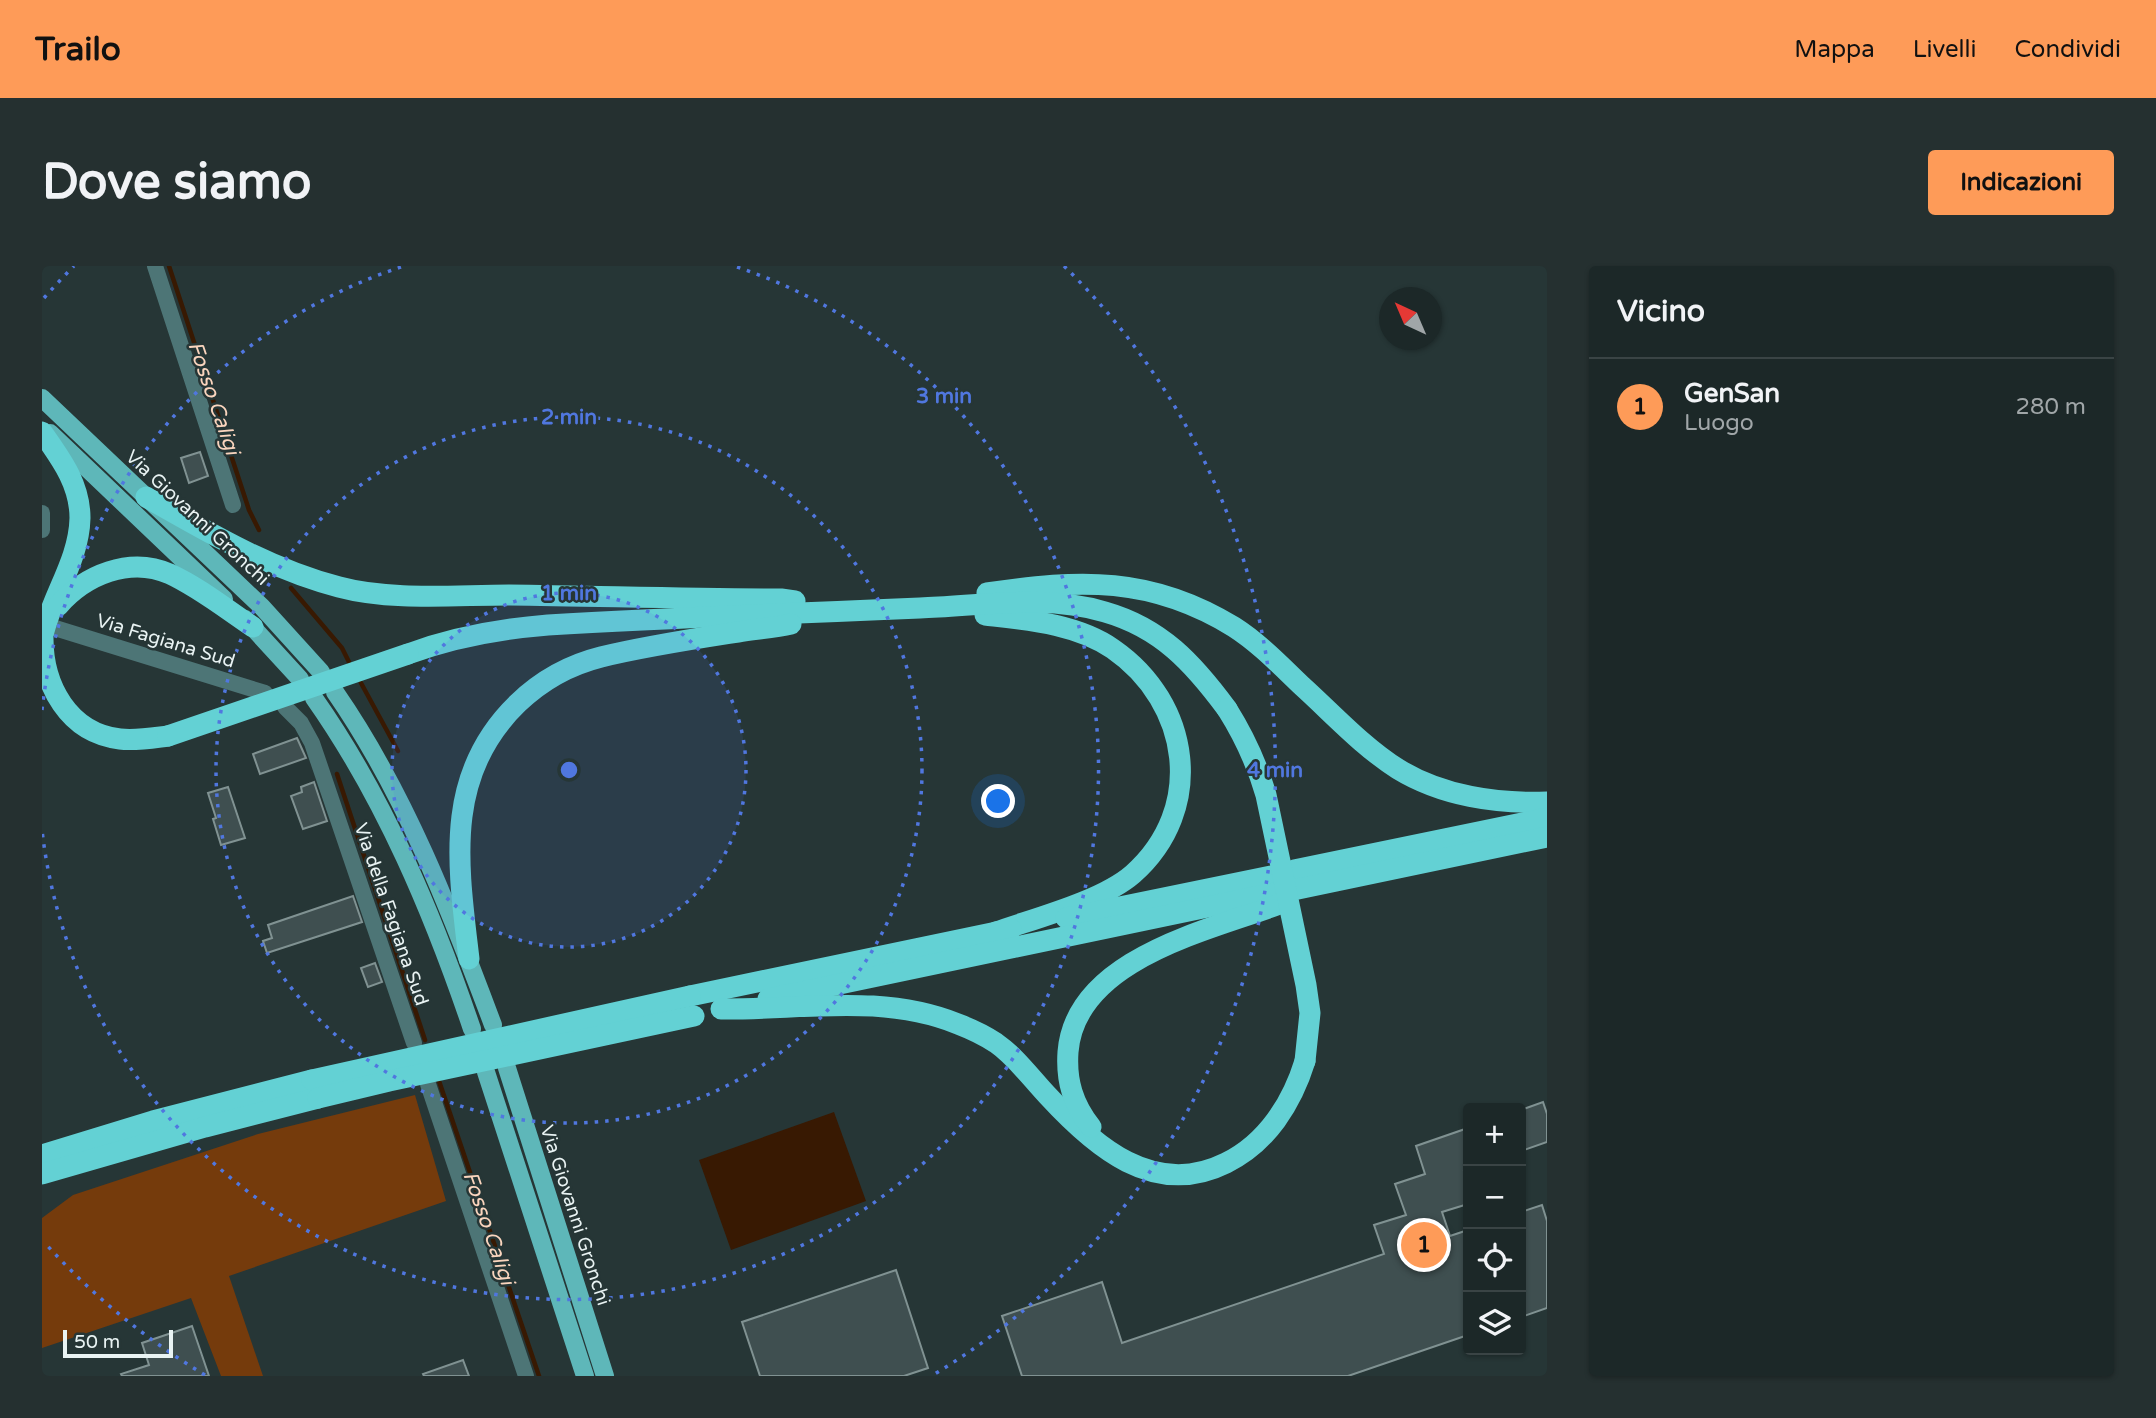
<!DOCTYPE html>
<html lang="it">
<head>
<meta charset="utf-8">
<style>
	:root { --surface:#1c2828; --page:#253030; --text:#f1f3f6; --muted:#a0a6a8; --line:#3a4445; --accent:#fe9b58 }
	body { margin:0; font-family:"Varela Round",sans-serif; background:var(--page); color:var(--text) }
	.controls { position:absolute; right:21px; bottom:21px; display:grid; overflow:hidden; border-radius:7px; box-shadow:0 2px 5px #0004 }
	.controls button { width:63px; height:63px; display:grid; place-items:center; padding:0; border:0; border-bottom:2px solid var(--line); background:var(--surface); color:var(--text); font:35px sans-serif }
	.compass { position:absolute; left:1337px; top:21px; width:63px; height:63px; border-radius:50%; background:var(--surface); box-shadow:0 2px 5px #0004; rotate:316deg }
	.scale { position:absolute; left:21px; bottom:18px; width:110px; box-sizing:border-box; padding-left:7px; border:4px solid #e9f3f3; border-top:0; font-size:19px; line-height:24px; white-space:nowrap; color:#e9f3f3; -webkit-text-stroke:5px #263636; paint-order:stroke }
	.you { position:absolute; left:957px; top:536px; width:24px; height:24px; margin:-18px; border:5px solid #fff; border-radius:50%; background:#1a73e8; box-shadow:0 0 0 10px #1a73e833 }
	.badge { display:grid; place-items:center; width:46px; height:46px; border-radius:50%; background:var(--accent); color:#111; font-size:23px; font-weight:700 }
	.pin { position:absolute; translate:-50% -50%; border:4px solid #fff; box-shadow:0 2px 7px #0006 }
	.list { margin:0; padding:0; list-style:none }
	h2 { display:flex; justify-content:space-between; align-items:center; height:91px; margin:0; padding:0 28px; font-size:30px }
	h2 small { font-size:23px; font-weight:400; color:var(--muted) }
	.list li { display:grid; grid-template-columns:46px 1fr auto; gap:21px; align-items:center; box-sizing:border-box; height:98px; padding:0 28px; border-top:2px solid var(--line) }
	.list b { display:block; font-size:26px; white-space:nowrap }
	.list p { margin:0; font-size:23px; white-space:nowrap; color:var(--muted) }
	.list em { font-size:23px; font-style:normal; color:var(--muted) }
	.icon { flex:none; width:38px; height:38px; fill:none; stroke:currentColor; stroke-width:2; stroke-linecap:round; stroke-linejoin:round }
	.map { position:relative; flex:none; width:1505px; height:1110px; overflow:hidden; border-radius:7px }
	header { display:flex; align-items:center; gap:42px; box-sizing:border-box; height:98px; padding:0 35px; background:var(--accent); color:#111 }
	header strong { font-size:33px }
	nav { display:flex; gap:38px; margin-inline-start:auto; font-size:24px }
	.intro { display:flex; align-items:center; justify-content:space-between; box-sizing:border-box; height:168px; padding:0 42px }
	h1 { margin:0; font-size:49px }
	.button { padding:18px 32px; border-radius:7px; background:var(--accent); color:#111; font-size:24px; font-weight:700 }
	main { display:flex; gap:42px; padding:0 42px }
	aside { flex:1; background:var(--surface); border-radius:7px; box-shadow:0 2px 5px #0004 }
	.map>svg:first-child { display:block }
	.green { fill:#753b0c }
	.water { fill:#381902 }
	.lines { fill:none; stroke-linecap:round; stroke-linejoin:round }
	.stream { stroke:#381902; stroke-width:4.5 }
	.building { fill:#3f4f50; stroke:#809292; stroke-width:2 }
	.street { stroke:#4d7576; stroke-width:16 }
	.primary { stroke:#5eb7b9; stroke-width:18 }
	.highway { stroke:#63d1d4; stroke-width:21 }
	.highway-bridge { stroke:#63d1d4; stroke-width:21 }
	.ring { fill:none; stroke:#5077df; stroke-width:3.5; stroke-dasharray:3.5 7 }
	.labels { text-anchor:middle; stroke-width:5; stroke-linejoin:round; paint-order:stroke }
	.street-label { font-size:19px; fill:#e9f3f3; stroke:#263636 }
	.water-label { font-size:21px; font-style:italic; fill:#fad5be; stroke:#263636 }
	.centre { fill:#5077df; stroke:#263636; stroke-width:3.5 }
	.ring-label { font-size:21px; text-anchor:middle; font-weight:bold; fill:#5077df; stroke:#263636; stroke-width:5; stroke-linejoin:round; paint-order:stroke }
</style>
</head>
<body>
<header>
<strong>Trailo</strong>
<nav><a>Mappa</a><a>Livelli</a><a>Condividi</a></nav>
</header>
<div class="intro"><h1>Dove siamo</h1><a class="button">Indicazioni</a></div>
<main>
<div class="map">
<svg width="1505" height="1110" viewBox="0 0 1505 1110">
	<rect width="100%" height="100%" fill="#263636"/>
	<polygon class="green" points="373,829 404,935 187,1010 221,1110 179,1110 149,1032 0,1082 0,952 31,929 216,868"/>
	<polygon class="water" points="792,846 824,935 689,984 657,894"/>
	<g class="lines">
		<g class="stream">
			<polyline points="127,0 207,244 217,264"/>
			<polyline points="249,322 300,382 307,396"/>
			<polyline points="319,417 356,485"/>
			<polyline points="295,508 383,774"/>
			<polyline points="397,815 497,1110"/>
		</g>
	</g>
	<g class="building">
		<polygon points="158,186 166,210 147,217 139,192"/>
		<polygon points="255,472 264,492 218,508 211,488"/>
		<polygon points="272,516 285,555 261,563 249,530 260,526 259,521"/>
		<polygon points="186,521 203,572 179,579 171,553 174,552 166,527"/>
		<polygon points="311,630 320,656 225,687 221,675 230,672 226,659"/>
		<polygon points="333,697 340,716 326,721 319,702"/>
		<polygon points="1501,836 1505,848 1505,876 1479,885 1479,844"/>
		<polygon points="1426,862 1426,903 1422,905 1426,917 1426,938 1400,946 1408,970 1426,964 1426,1069 1306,1110 980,1110 960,1050 1060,1016 1080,1077 1342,988 1332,959 1364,949 1353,918 1383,908 1374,880"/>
		<polygon points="1500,939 1505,955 1505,1042 1479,1051 1479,946"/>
		<polygon points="854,1004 886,1102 862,1110 718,1110 700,1056"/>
		<polygon points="150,1060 167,1110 80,1110 79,1108 107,1099 100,1077"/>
		<polygon points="421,1094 427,1110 382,1110 381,1108"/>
	</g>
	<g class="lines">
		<g class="street">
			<polyline points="113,0 191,239"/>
			<polyline points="0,247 0,264"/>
			<polyline points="13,362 223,427"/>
			<polyline points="243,441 259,457 270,477 372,777"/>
			<polyline points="386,818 484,1110"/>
		</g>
		<g class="primary">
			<polyline points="0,132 220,341 279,406"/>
			<polyline points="8,167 182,333"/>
			<polyline points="203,353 258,413"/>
			<path d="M 293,426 C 363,527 408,644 451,759"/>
			<path d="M 272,432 C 343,533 391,648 430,763"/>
			<polyline points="465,802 563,1110"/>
			<polyline points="444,806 543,1110"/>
		</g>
		<g class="highway">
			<path d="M 0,166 C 19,193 38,218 38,252 C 37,295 10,329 1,369 C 0,420 27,467 78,473 C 93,475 110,472 126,470"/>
			<path d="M 104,231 C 166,266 227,303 297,321 C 349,335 412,329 467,329 C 557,330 648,333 739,333 L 753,335"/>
			<path d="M 945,327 C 1038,313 1109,310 1192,361 C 1217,377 1238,399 1260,420 C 1291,448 1321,481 1356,503 C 1400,530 1455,538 1505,536"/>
			<path d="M 16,340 C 43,309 88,290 128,308 C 158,322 184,343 211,361"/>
			<path d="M 943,349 C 986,354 1035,358 1071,383 C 1149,437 1164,543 1091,608 C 1060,635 994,652 954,666"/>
			<path d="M 366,388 C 412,371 457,363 506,359 C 630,352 754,347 878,342 C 938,340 1004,328 1063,346 C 1119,362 1151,397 1185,443"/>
			<polyline points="1252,604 1505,552"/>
			<polyline points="1256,623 1505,571"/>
			<polyline points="1024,652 1229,610"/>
			<path d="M 427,693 C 416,599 401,509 476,437 C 500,414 527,399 559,391 C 604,380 651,373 696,366 C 714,363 732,362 749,358"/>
			<polyline points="648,730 969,663"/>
			<polyline points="726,733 1232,627"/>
			<path d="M 679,743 C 758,744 840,727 916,758 C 929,763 942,769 954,777 C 974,791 989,812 1006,830 C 1052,880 1112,933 1184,897 C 1225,877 1250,837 1263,795"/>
			<path d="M 1049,861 C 1031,838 1024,815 1026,786 C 1033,694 1164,665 1235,639"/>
			<polyline points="0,889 111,855 270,814"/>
			<polyline points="0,908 163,861 276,832"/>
		</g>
		<g class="highway-bridge">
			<path d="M 1185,443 C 1202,470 1215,498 1224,529 L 1264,719 L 1268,747 L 1263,795"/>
			<polyline points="126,470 366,388"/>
			<polyline points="270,814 648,730"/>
			<polyline points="276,832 347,815 652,750"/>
		</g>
	</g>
	<circle cx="527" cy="504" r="177" fill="#5077df" fill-opacity=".12"/>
	<g class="ring">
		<circle cx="527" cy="504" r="177"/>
		<circle cx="527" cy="504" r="353"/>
		<path d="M0 444A530 530 0 0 1 359 1M695 1A530 530 0 1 1 0 564"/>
		<path d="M163 1109A706 706 0 0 1 2 976M2 32A706 706 0 0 1 32 0M1022 0A706 706 0 0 1 891 1109"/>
	</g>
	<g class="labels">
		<g class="street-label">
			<text transform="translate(156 251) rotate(43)" y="7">Via Giovanni Gronchi</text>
			<text transform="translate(124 374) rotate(17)" y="7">Via Fagiana Sud</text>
			<text transform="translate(350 648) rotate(71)" y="7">Via della Fagiana Sud</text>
			<text transform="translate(534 949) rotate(72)" y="7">Via Giovanni Gronchi</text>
		</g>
		<g class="water-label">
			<text transform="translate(172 132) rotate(71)" y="7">Fosso Caligi</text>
			<text transform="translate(447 962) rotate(71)" y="7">Fosso Caligi</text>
		</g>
	</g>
	<circle cx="527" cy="504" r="10" class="centre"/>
	<g class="ring-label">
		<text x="902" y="137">3 min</text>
		<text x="527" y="158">2 min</text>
		<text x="527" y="334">1 min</text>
		<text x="1233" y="511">4 min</text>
	</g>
</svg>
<div class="controls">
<button>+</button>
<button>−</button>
<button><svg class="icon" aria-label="locate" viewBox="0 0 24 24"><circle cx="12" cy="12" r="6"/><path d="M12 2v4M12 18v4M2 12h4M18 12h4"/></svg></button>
<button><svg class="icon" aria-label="layers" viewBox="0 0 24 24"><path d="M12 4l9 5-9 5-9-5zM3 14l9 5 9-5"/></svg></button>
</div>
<svg class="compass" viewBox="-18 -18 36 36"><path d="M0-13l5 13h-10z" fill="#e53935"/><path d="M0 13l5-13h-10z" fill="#a0a6a8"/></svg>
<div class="scale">50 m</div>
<div class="you"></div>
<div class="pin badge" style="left:1382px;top:979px">1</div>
</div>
<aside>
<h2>Vicino<small></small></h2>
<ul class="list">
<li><span class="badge">1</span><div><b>GenSan</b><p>Luogo</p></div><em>280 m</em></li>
</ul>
</aside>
</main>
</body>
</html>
